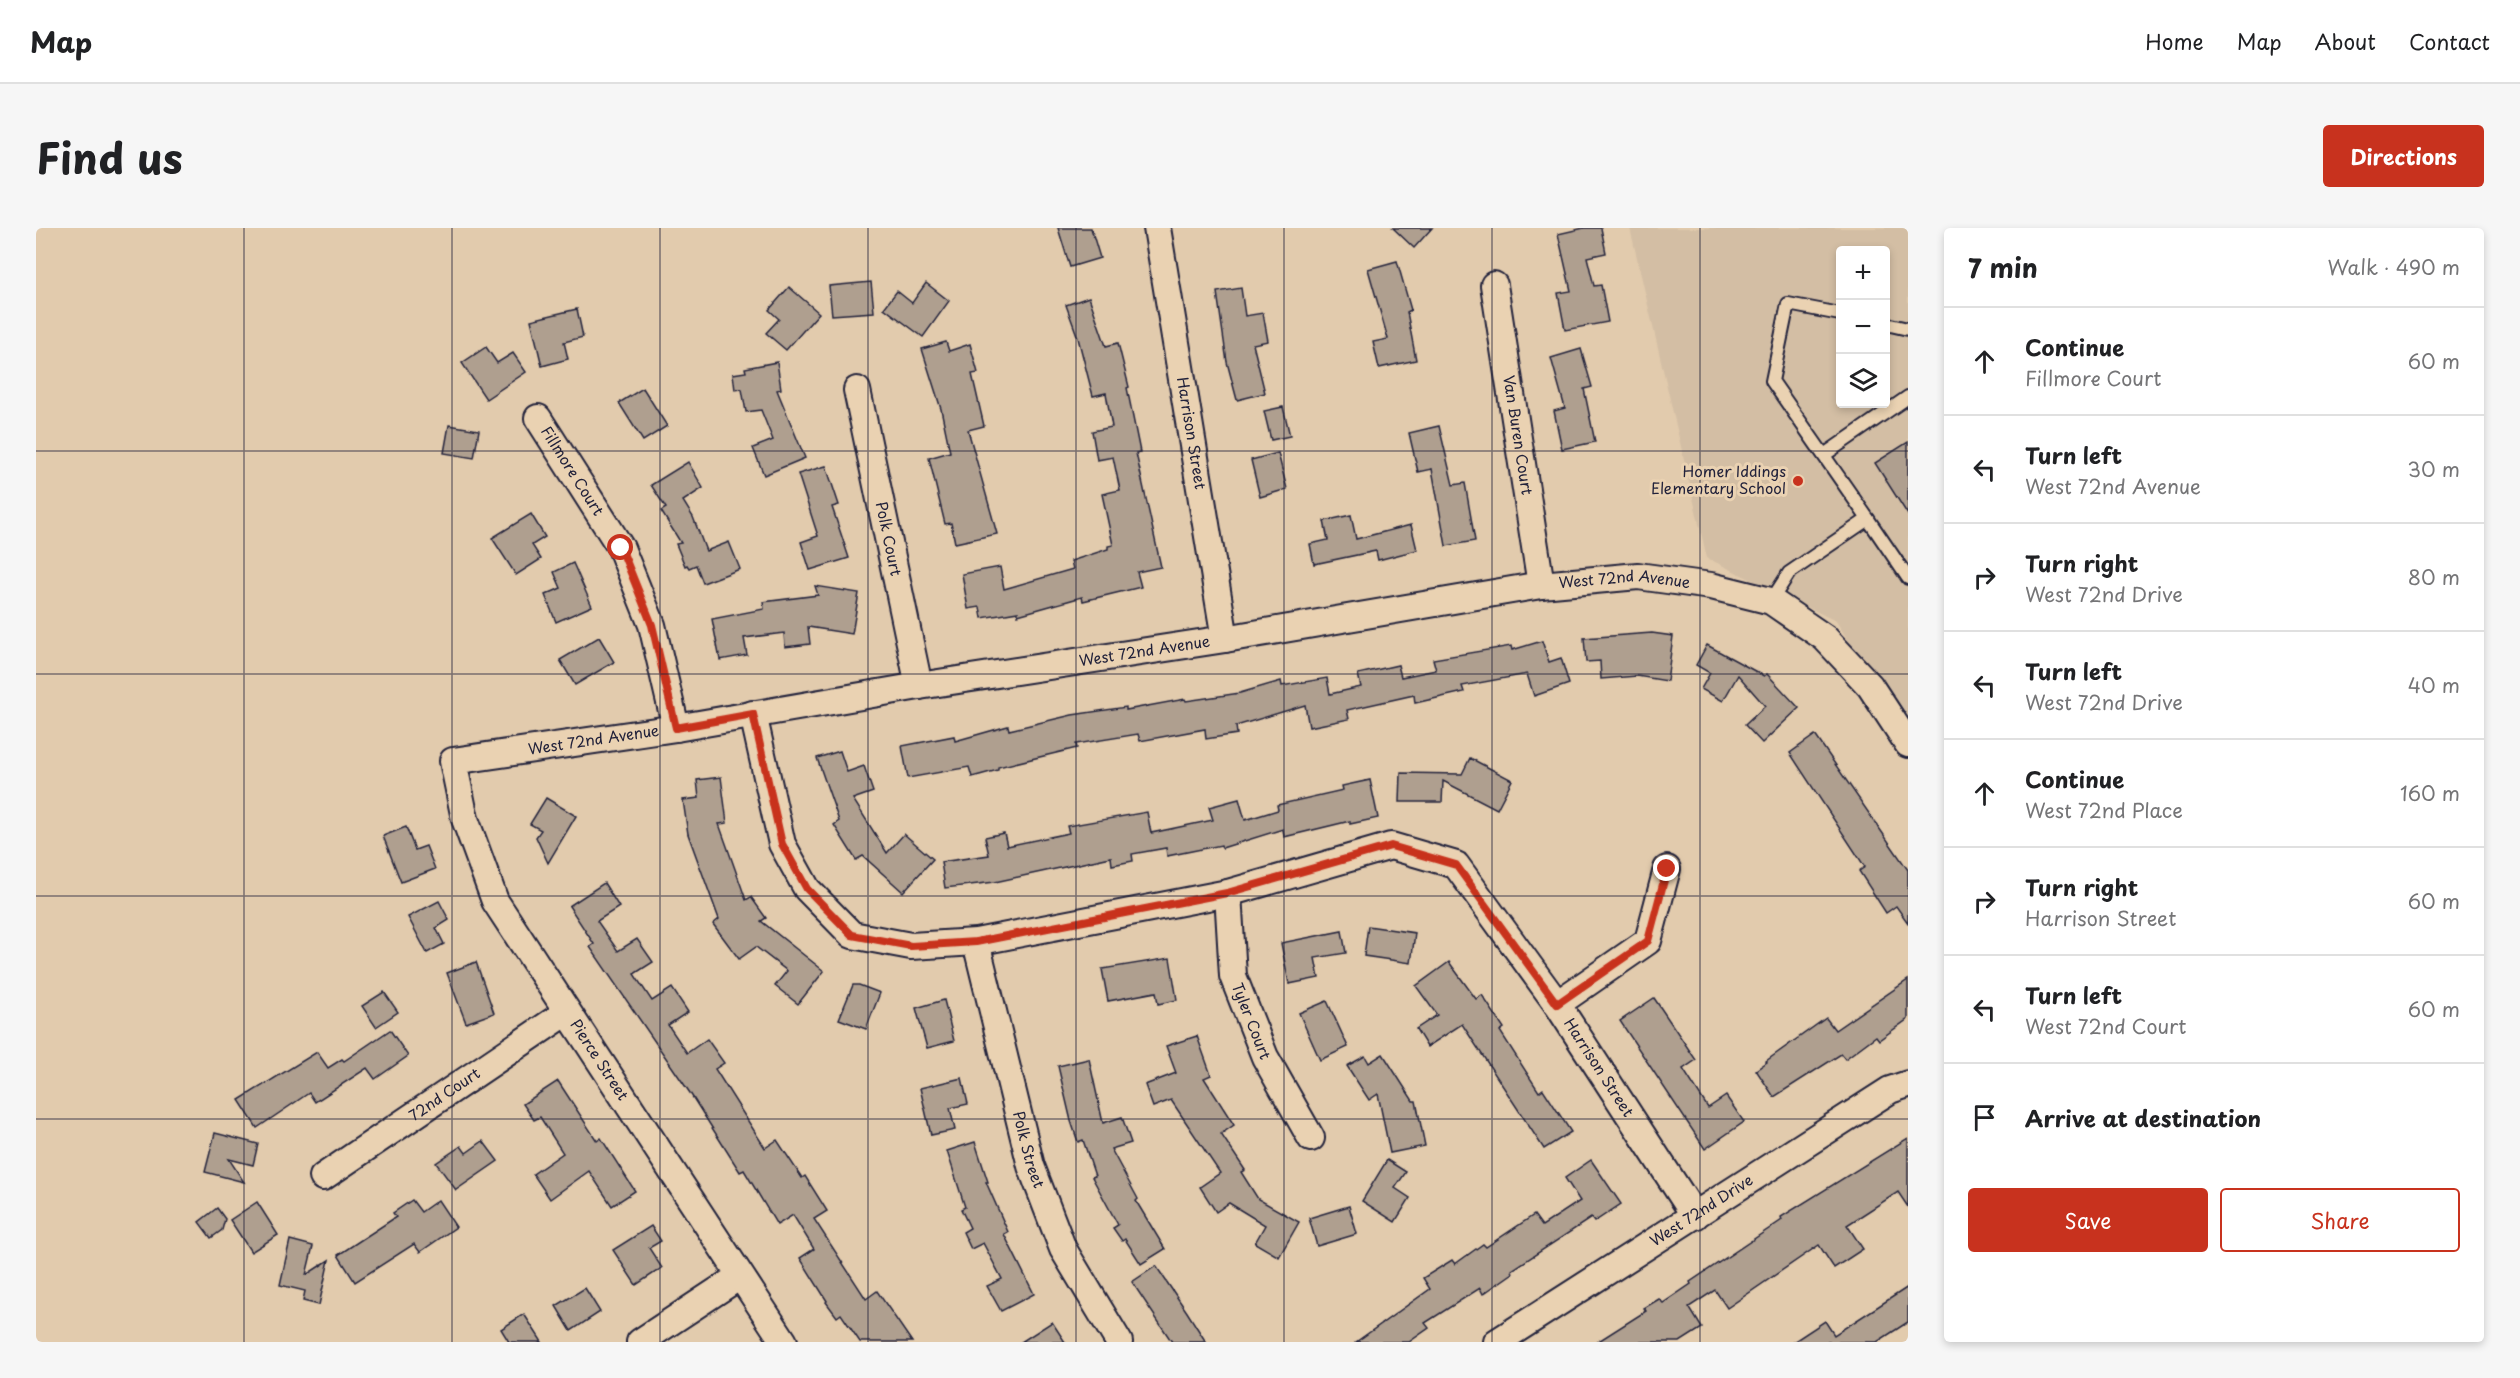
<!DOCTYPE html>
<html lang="en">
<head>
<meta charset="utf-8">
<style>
	:root { --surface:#fff; --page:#f6f6f6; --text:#202124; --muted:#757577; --line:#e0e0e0; --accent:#c8321e }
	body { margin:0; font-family:"Playpen Sans",sans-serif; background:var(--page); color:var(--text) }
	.controls { position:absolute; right:18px; top:18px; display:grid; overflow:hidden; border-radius:6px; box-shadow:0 3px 9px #0003 }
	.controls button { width:54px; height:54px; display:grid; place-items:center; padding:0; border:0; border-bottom:2px solid var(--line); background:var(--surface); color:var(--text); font:30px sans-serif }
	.stop { position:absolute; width:18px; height:18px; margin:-14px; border:4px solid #c8321e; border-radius:50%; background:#fff }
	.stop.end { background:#c8321e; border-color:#fff; box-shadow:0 2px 6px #0008 }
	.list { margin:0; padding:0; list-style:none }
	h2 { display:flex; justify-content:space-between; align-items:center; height:78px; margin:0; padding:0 24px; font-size:26px }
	h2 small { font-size:20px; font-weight:400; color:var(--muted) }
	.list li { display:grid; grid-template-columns:39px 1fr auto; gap:18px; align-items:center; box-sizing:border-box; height:108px; padding:0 24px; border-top:2px solid var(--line) }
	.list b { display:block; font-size:22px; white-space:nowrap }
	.list p { margin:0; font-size:20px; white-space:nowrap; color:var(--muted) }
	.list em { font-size:20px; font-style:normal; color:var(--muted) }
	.actions { display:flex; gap:12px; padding:18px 24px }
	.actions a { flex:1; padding:14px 0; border:2px solid var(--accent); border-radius:6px; text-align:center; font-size:21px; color:var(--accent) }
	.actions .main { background:var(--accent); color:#fff }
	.icon { flex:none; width:33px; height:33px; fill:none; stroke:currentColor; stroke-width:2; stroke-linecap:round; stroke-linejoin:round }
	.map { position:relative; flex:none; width:1872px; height:1114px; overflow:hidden; border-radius:6px }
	header { display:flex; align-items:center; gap:36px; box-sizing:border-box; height:84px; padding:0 30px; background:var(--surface); border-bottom:2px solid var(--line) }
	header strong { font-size:28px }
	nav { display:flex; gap:33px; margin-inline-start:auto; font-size:21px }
	.intro { display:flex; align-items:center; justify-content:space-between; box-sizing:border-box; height:144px; padding:0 36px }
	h1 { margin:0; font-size:42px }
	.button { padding:15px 27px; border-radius:6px; background:var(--accent); color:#fff; font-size:21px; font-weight:700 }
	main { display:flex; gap:36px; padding:0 36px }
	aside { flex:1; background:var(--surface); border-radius:6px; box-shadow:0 3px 9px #0003 }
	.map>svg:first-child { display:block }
	.built { fill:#d3bea4; fill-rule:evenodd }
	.building { fill:#af9f8f; stroke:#22223b; stroke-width:1.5 }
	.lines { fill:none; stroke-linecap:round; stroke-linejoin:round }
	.service-casing { stroke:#22223b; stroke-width:16 }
	.minor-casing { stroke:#22223b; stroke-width:30 }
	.service { stroke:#ead2b2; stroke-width:12 }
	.minor { stroke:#ead2b2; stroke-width:26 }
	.route { stroke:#c8321e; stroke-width:8 }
	.grid { fill:none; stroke:#22223b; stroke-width:1.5; stroke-opacity:0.55 }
	.poi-dot { fill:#c8321e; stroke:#ead2b2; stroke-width:2 }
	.labels { text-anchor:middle; stroke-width:6; stroke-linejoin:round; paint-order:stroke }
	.street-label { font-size:15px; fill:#22223b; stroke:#ead2b2 }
	.poi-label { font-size:15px; fill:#22223b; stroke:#ead2b2; text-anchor:end }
</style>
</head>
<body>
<header>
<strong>Map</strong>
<nav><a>Home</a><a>Map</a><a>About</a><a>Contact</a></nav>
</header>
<div class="intro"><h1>Find us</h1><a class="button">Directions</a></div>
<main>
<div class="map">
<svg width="1872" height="1114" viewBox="0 0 1872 1114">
	<rect width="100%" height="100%" fill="#e2cbad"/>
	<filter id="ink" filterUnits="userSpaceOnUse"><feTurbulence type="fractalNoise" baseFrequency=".0167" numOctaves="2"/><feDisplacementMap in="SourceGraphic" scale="12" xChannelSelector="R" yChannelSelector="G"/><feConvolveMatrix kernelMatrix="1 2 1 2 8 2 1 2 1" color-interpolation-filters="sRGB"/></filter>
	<g filter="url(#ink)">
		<path class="built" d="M 1594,0 L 1872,0 L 1872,507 L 1800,393 L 1671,330 ZM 1804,22 L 1850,22 L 1850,176 L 1804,176 Z"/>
		<g class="building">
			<polygon points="1022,0 1055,0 1064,30 1034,39"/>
			<polygon points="1357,0 1396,0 1378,20"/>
			<polygon points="1548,0 1565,0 1570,25 1551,29 1558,58 1565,57 1572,94 1529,102 1522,65 1535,63 1522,6"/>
			<polygon points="1361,33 1375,82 1371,84 1380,132 1343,140 1337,114 1352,111 1332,41"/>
			<polygon points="835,54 838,84 796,87 793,58"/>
			<polygon points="890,55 913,73 887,109 848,80 861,63 876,75"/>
			<polygon points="753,59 783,85 750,122 730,105 743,91 733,82"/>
			<polygon points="1205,60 1209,88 1227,85 1232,113 1217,116 1229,165 1201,172 1191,134 1181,64"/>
			<polygon points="1053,69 1070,118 1082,115 1093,159 1091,160 1104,224 1100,225 1125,339 1101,344 1105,359 1047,373 1046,369 982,387 982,384 946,390 944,379 932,381 926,346 964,339 968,361 1037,341 1035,333 1072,321 1072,318 1077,317 1066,266 1084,262 1077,229 1061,232 1056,203 1076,199 1070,165 1057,168 1042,110 1030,77"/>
			<polygon points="541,81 547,109 528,114 532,131 506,138 495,92"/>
			<polygon points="910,114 913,123 934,116 942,145 936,146 948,198 932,202 961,306 919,315 915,295 909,296 893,230 914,224 905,181 886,121"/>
			<polygon points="450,119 461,135 477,125 490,144 450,171 426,135"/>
			<polygon points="1545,121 1556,159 1548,161 1559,214 1526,221 1518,183 1529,180 1515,130"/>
			<polygon points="741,134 745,161 741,162 769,230 728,247 717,220 737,212 725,182 710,184 706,161 699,162 697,146 710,144 709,140"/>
			<polygon points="607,160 631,198 607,213 583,175"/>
			<polygon points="1247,179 1254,208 1235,212 1228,183"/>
			<polygon points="413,197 443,202 438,230 408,225"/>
			<polygon points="1403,198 1417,257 1429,255 1439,313 1410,318 1396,241 1382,244 1373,205"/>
			<polygon points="1872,214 1872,287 1839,235"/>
			<polygon points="1242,225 1251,261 1224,269 1215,232"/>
			<polygon points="652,234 667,260 647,273 657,289 670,323 693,314 704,341 667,355 660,337 653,340 651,337 649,338 640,316 645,315 625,283 630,280 615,257"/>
			<polygon points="790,238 803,277 796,279 813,330 774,342 765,314 782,308 762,246"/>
			<polygon points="495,286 509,309 496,317 505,331 480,347 456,310"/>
			<polygon points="1315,287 1320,311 1375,297 1381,322 1342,332 1340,323 1278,336 1274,316 1292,312 1288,293"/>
			<polygon points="537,335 556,378 520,394 509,367 525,360 518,344"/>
			<polygon points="779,358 823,365 816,406 772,399 774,416 749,419 748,405 708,410 711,427 684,432 676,391 728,381 727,374 782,367"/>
			<polygon points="1616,405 1637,408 1631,453 1601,448 1565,451 1564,433 1550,434 1548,410"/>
			<polygon points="563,409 578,434 539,457 524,432"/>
			<polygon points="1506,413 1513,434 1525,430 1533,456 1498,468 1491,446 1426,458 1428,464 1379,475 1378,467 1311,482 1313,491 1273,499 1269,477 1200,498 1201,506 1170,511 1169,501 1104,513 1102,506 1040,516 1041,520 962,539 962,542 936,549 933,539 872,550 866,518 918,508 919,513 972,498 973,502 1036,487 1090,479 1090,482 1149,471 1150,473 1204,465 1245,453 1246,458 1291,450 1294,466 1325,459 1322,446 1362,437 1365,449 1400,442 1397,431 1475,418 1476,422"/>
			<polygon points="1671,417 1728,448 1731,446 1763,480 1726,515 1709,497 1729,478 1702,447 1687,473 1665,461 1674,445 1660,437"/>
			<polygon points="1779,507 1872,642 1872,695 1860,678 1850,685 1823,643 1829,639 1754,525"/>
			<polygon points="804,523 811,544 828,538 837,564 817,571 851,625 868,606 897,631 867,664 827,628 820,632 798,597 803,593 781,530"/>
			<polygon points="1434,530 1476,552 1461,581 1407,553 1406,574 1364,574 1365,545 1426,546"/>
			<polygon points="685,549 691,595 683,596 710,672 715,669 730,690 725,693 788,743 762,776 739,758 751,743 720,719 703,731 677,696 683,691 652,606 647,572 663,570 661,552"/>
			<polygon points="1334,552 1342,590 1314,596 1314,593 1248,609 1247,601 1186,620 1185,617 1131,628 1130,620 1096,626 1097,633 1076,637 1075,629 959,654 909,660 905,634 953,627 949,609 968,605 971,618 1033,605 1031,598 1111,584 1115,605 1177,592 1173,579 1203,571 1209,592 1242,582 1241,577 1307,562 1306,558"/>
			<polygon points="510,570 540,588 512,635 500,609 505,602 494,596"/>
			<polygon points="370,599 379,622 390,618 399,641 365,654 347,608"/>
			<polygon points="568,655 583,679 561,693 582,723 601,711 617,734 598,746 616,773 636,760 652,784 632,797 651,825 671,811 688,835 679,841 729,920 741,912 766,950 769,948 791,983 778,991 830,1071 841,1063 876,1114 824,1114 805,1086 801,1089 790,1074 791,1073 764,1030 778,1021 757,987 741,997 708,942 704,944 654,865 554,719 558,716 533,678"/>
			<polygon points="403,673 413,692 400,700 408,716 391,725 372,689"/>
			<polygon points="1332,698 1379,705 1375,735 1328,728"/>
			<polygon points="1306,703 1310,725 1279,730 1283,750 1253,756 1245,715"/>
			<polygon points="1134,730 1141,772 1122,776 1120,764 1072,773 1066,741"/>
			<polygon points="440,734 458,785 430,795 411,745"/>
			<polygon points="1413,734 1440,771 1446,767 1468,800 1464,803 1503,864 1507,861 1535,904 1508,921 1426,796 1391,819 1380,801 1401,787 1380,758"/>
			<polygon points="1872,752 1872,791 1843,812 1840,808 1809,831 1805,826 1738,869 1720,842 1731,834 1730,833 1790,790 1799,802"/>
			<polygon points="817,757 823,757 844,765 830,801 803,791"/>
			<polygon points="348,764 362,784 340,799 326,778"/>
			<polygon points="1618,770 1660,832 1647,841 1672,880 1690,868 1708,894 1669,921 1584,793"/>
			<polygon points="908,772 918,813 891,820 880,780"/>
			<polygon points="1291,773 1312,819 1284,832 1263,785"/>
			<polygon points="354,802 372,828 339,851 331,840 279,874 273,865 221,900 203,872 281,824 292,840 306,831 308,833"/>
			<polygon points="1161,808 1175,847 1168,850 1198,897 1185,906 1209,942 1205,944 1222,971 1263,994 1243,1029 1219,1015 1229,997 1193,975 1180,984 1164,959 1184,945 1135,872 1117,879 1109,857 1140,845 1130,818"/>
			<polygon points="1347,826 1377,873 1380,873 1389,918 1354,925 1342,866 1333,872 1311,838 1329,828 1333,835"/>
			<polygon points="1053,831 1067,895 1086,889 1095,915 1075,921 1102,971 1100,973 1129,1021 1105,1036 1089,1011 1086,1013 1077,1000 1082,997 1056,949 1059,948 1047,912 1042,914 1035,893 1022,838"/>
			<polygon points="926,850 932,876 914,880 919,902 895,907 884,860"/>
			<polygon points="522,853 561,913 565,910 599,963 576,978 553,943 514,971 497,946 527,925 504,889 498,892 487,876"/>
			<polygon points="179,905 222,916 217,937 193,931 208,954 169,944"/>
			<polygon points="1872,910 1872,979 1862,964 1811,997 1827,1021 1798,1040 1783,1017 1691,1080 1679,1062 1653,1079 1666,1100 1644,1114 1561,1114 1610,1083 1608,1080 1623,1071 1627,1075 1655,1056 1654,1054 1746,992 1745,989"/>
			<polygon points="447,913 462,933 420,962 400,935 425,918 430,925"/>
			<polygon points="939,914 952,954 950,954 972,1004 968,1006 998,1066 965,1083 951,1058 966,1051 947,1015 935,1021 927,1004 934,1000 925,981 929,979 911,923"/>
			<polygon points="1351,932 1370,944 1359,960 1374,970 1359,994 1326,973"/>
			<polygon points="1555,932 1585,976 1558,994 1555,990 1476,1042 1477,1045 1447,1066 1444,1060 1389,1095 1393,1100 1373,1114 1320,1114 1394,1061 1387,1050 1416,1032 1419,1036 1447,1016 1450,1019 1498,987 1506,998 1544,973 1529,950"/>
			<polygon points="376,972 385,984 402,972 420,999 384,1024 378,1016 319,1054 302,1027 360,989 357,985"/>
			<polygon points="221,974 242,1007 215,1024 194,992"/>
			<polygon points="1313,978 1321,1006 1281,1018 1273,990"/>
			<polygon points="181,980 189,991 186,1002 175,1010 163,994"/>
			<polygon points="615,998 625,1013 613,1020 626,1040 600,1057 577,1022"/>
			<polygon points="254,1012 277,1018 270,1047 293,1032 283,1077 267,1073 269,1063 244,1057"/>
			<polygon points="1120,1038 1151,1084 1170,1114 1136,1114 1096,1054"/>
			<polygon points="1872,1059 1872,1094 1841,1114 1757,1114 1789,1093 1798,1107"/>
			<polygon points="549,1060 564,1084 535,1103 520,1078"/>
			<polygon points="488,1086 506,1114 473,1114 465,1101"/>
			<polygon points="1016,1094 1029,1114 985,1114"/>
		</g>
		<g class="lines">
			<g class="service-casing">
				<g id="service">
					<polyline points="1804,86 1752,76 1736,153 1832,291"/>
					<polyline points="1850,96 1872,101"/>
					<polyline points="1788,227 1872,169"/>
					<polyline points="1735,373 1753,345 1832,291 1872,350"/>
				</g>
			</g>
			<g class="minor-casing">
				<g id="minor">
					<path id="s1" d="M 1121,0 L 1189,411"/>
					<path id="s2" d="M 1458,57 L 1505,357"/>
					<path id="s3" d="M 821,162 L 883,458"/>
					<path id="s4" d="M 502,190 L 585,320 L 616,397 L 640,500"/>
					<path id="s5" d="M 717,486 L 746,616 L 771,661 L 816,707 L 875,718 L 940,714 L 1192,665 L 1355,618 L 1420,637 L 1521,776 L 1659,988"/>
					<path id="s6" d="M 1192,665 L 1197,748 L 1229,829 L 1275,910"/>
					<path id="s7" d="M 940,714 L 995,938 L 1027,1021 L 1083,1114"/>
					<polyline points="1521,776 1612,713 1631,641"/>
					<path id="s8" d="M 287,949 L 531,784"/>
					<polyline points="604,1114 704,1048"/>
					<path id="s9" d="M 748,1114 L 459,673 L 429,591 L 417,533 L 640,500 L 883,458 L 1189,411 L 1505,357 L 1602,348 L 1675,358 L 1735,373 L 1789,410 L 1834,458 L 1872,516"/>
					<path id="s10" d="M 1461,1114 L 1854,862 L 1872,856"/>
				</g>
			</g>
			<use href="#service" class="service"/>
			<use href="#minor" class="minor"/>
		</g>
	</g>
	<g class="lines" filter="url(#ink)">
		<polyline class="route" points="585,320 616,397 640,500 717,486 746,616 771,661 816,707 875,718 940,714 1191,665 1355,618 1420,637 1521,776 1612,713 1631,641"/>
	</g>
	<path class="grid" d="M 208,0 L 208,1114M 416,0 L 416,1114M 624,0 L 624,1114M 832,0 L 832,1114M 1040,0 L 1040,1114M 1248,0 L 1248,1114M 1456,0 L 1456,1114M 1664,0 L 1664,1114M 0,223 L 1872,223M 0,446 L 1872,446M 0,668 L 1872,668M 0,891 L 1872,891"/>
	<circle class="poi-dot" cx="1762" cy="253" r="6"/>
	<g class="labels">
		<g class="street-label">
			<text dy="5" stroke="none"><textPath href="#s1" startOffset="208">Harrison Street</textPath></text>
			<text dy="5" stroke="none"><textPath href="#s2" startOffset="152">Van Buren Court</textPath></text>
			<text dy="5" stroke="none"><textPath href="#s4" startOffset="63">Fillmore Court</textPath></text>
			<text dy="5" stroke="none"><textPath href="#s3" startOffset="152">Polk Court</textPath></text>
			<text dy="5" stroke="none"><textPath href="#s9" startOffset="1860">West 72nd Avenue</textPath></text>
			<text dy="5" stroke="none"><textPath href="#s9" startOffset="1374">West 72nd Avenue</textPath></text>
			<text dy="5" stroke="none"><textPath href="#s9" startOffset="816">West 72nd Avenue</textPath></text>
			<text dy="5" stroke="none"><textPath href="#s6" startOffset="132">Tyler Court</textPath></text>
			<text transform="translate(563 832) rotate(57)" y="5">Pierce Street</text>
			<text dy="5" stroke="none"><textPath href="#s5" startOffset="1116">Harrison Street</textPath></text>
			<text dy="5" stroke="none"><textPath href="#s8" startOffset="147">72nd Court</textPath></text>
			<text dy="5" stroke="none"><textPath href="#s7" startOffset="214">Polk Street</textPath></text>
			<text dy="5" stroke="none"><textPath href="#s10" startOffset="243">West 72nd Drive</textPath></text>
		</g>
		<g class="poi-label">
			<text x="1750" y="249">Homer Iddings<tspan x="1750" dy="17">Elementary School</tspan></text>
		</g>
	</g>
</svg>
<div class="controls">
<button>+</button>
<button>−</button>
<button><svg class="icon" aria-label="layers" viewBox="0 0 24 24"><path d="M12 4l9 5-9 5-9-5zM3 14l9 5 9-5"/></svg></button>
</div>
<div class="stop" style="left:585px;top:320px"></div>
<div class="stop end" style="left:1631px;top:641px"></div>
</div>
<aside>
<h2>7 min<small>Walk · 490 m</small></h2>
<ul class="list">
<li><svg class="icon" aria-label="ahead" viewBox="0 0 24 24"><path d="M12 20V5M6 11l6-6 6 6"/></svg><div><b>Continue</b><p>Fillmore Court</p></div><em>60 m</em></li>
<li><svg class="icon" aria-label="left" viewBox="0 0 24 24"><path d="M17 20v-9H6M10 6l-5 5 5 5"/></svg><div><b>Turn left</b><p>West 72nd Avenue</p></div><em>30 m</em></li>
<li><svg class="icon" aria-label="right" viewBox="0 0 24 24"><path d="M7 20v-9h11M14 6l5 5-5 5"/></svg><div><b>Turn right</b><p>West 72nd Drive</p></div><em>80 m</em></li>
<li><svg class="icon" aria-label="left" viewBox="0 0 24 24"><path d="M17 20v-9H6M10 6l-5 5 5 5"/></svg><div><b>Turn left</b><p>West 72nd Drive</p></div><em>40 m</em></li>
<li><svg class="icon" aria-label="ahead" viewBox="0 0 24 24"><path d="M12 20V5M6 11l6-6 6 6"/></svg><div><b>Continue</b><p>West 72nd Place</p></div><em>160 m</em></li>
<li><svg class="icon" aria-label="right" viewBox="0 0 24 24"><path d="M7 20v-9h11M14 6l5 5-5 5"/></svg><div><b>Turn right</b><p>Harrison Street</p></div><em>60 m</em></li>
<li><svg class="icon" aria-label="left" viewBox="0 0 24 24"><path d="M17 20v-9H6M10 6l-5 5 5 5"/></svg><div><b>Turn left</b><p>West 72nd Court</p></div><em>60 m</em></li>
<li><svg class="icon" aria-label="arrive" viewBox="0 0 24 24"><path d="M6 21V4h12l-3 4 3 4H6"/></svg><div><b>Arrive at destination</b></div></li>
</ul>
<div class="actions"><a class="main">Save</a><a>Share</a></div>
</aside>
</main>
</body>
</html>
